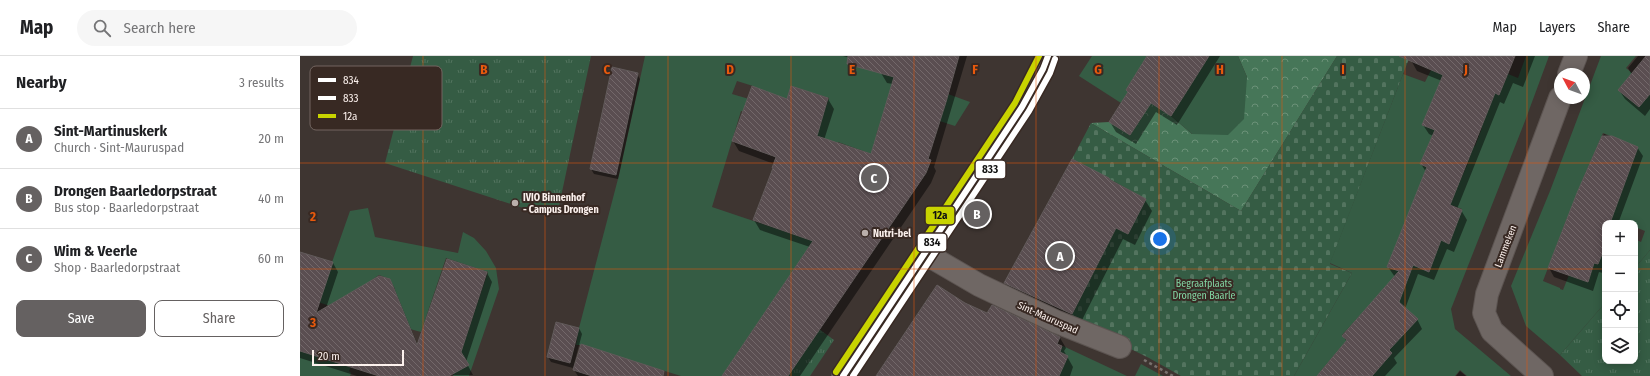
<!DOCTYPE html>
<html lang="en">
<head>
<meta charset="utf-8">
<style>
	:root { --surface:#fff; --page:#f6f6f6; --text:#202124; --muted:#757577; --line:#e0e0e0; --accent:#656161 }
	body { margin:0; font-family:"Fira Sans Condensed",sans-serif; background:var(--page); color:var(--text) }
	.controls { position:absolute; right:12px; bottom:12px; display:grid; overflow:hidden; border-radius:8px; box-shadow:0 2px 10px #0003 }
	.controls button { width:36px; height:36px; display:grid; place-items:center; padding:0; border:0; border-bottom:1px solid var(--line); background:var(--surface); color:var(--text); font:20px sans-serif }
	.compass { position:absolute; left:1254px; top:12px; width:36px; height:36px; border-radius:50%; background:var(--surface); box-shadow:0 2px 10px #0003; rotate:311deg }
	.scale { position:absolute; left:12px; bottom:10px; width:92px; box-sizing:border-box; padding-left:4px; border:2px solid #fcf1ed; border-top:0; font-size:11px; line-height:14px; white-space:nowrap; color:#fcf1ed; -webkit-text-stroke:3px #382923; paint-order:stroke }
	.you { position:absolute; left:860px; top:183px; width:14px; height:14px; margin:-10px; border:3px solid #fff; border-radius:50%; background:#1a73e8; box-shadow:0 0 0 6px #1a73e833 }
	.badge { display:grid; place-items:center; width:26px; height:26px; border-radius:50%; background:var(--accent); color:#fff; font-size:13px; font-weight:700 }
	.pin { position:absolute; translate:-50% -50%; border:2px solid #fff; box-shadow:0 1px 4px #0006 }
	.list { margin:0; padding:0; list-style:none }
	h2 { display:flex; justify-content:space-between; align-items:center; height:52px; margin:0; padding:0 16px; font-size:17px }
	h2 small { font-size:13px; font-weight:400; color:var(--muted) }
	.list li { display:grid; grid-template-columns:26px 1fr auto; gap:12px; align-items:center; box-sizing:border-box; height:60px; padding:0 16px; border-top:1px solid var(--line) }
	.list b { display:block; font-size:15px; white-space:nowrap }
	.list p { margin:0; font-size:13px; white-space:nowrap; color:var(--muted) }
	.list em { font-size:13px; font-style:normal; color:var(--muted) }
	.actions { display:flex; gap:8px; padding:12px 16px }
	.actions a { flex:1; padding:9px 0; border:1px solid var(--accent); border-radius:8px; text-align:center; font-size:14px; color:var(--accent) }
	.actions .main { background:var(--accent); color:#fff }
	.icon { flex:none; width:22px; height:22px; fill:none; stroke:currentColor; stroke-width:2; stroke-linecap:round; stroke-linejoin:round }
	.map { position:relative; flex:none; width:1350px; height:320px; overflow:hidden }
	header { display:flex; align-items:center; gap:24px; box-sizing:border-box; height:56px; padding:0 20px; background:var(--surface); border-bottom:1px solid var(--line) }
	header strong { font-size:19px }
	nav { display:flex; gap:22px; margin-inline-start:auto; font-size:14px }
	.search { width:280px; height:36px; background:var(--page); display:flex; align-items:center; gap:10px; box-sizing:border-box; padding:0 14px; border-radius:22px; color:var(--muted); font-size:15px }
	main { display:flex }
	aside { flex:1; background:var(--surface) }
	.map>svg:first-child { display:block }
	.grass { fill:url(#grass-tufts) }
	.forest { fill:url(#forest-crowns) }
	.cemetery { fill:url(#cemetery-stones) }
	.green { fill:#355c44; fill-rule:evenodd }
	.shadow { fill:#0007 }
	.building { fill:url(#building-back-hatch); stroke:#615a5a }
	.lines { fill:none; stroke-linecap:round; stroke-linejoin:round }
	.minor-casing { stroke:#5c5451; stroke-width:24 }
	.major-casing { stroke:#5c5451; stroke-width:24 }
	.path { stroke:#78716e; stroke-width:2.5; stroke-dasharray:3 3; stroke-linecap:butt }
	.minor { stroke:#6f6764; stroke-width:22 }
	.major { stroke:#756b64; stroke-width:22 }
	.bus-1-casing { stroke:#382923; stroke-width:9 }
	.bus-2-casing { stroke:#382923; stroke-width:9 }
	.bus-3-casing { stroke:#382923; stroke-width:9 }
	.bus-1 { stroke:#fff; stroke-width:6 }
	.bus-2 { stroke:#fff; stroke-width:6 }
	.bus-3 { stroke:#c8d300; stroke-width:6 }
	.grid { fill:none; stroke:#e8590c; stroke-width:1; stroke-opacity:0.55 }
	.poi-dot { fill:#baafab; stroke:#382923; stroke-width:1.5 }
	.labels { text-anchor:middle; stroke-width:4; stroke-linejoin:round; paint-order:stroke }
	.poi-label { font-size:10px; font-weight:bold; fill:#fcf1ed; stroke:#382923; text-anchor:start }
	.street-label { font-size:10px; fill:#fcf1ed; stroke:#382923 }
	.park-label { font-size:10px; fill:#82d7a4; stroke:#382923 }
	.key { fill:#382923; stroke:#736560; stroke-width:1 }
	.key-label { font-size:11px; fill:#fcf1ed }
	.grid-label { font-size:13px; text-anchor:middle; font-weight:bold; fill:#e8590c; stroke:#382923; stroke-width:4; stroke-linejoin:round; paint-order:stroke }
	.line-badge { stroke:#382923; stroke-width:1.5 }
	.pale-badge-label { font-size:11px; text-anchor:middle; font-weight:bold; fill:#111 }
</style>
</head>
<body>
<header>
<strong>Map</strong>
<div class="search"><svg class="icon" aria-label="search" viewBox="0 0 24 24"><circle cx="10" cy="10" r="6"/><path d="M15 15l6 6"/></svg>Search here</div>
<nav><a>Map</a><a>Layers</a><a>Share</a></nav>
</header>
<main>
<aside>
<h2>Nearby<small>3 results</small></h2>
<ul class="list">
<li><span class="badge">A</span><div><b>Sint-Martinuskerk</b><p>Church · Sint-Mauruspad</p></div><em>20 m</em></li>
<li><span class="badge">B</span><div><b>Drongen Baarledorpstraat</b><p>Bus stop · Baarledorpstraat</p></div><em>40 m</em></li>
<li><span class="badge">C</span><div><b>Wim &amp; Veerle</b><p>Shop · Baarledorpstraat</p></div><em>60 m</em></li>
</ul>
<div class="actions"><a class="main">Save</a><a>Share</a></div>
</aside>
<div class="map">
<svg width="1350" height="320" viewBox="0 0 1350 320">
	<defs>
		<pattern id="grass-tufts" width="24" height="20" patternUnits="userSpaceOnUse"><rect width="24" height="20" fill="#355c44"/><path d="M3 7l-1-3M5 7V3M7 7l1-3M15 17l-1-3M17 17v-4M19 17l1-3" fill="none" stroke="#53745f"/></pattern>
		<pattern id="forest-crowns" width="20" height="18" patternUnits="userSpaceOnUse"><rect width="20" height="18" fill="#467658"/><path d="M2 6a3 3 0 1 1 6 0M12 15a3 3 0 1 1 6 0" fill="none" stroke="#6b9178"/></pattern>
		<pattern id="cemetery-stones" width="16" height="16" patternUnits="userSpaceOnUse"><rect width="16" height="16" fill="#355c44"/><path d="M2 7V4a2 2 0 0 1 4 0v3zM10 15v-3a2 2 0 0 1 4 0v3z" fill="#53745f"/></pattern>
		<pattern id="building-back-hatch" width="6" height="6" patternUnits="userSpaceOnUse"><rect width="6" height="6" fill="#5a4e51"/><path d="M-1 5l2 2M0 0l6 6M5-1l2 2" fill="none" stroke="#73686a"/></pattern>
	</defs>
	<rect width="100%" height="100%" fill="#3e3531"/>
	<g class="grass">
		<polygon points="113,0 291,0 259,150 248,160 85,107"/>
		<polygon points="1350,194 1350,320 1282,320 1260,299 1305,247 1305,305 1335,305 1335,212"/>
		<polygon points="519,273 534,284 510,320 488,320"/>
	</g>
	<polygon class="forest" points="938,0 1037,0 941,155 791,67 809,66 830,79 841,63 846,44 871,60 892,78 947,21"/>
	<polygon class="cemetery" points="1037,0 1110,0 1030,208 1052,217 994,320 881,320 849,302 770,263 816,172 828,178 846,143 795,115 791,117 788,111 772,103 791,67 941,155"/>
	<g class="green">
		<path d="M 345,0 L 586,0 L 594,20 L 590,36 L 644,52 L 648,38 L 670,46 L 655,70 L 587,48 L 576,79 L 581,88 L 577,100 L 538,86 L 523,126 L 518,81 L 516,79 L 529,42 L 491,30 L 479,67 L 441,55 L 412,151 L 513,185 L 422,320 L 381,320 L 281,289 L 276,289 L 279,272 L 319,119 ZM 437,25 L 453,30 L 449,43 L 432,38 Z"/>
		<polygon points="792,0 847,0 826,34 828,36 821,47 779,20"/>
		<polygon points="909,0 938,0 947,21 944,63 928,79 892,78 871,60"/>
		<path d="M 1226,0 L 1249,0 L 1225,65 L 1151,253 L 1155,273 L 1211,320 L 1167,320 L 1160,314 L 1155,320 L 1072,320 L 1092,297 L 1087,292 L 1074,244 L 1042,279 L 1047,284 L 1019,317 L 1022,320 L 994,320 L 1052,217 L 1030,207 L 1103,18 L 1125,26 L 1132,12 L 1199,39 L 1208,18 L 1218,22 ZM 1130,52 L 1182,72 L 1175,90 L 1172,90 L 1166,106 L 1168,107 L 1160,125 L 1120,108 L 1135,74 L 1122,69 ZM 1129,141 L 1162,153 L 1149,187 L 1141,184 L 1129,215 L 1113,209 L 1109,219 L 1087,211 L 1112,149 L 1124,153 Z"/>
		<path d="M 1301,0 L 1336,0 L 1326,12 L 1332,17 L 1318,34 L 1339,51 L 1350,38 L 1350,194 L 1335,212 L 1335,183 L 1341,186 L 1345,175 L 1335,171 L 1335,167 L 1305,167 L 1267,162 L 1243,225 L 1260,232 L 1260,233 L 1263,234 L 1269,219 L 1288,226 L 1294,207 L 1298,208 L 1304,194 L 1305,195 L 1305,247 L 1260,299 L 1226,270 L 1211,230 L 1250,135 ZM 1303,77 L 1338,91 L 1320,140 L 1282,125 Z"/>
		<polygon points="68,152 75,181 158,197 163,176 174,182 186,195 196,212 199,233 169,320 153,320 154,314 158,315 164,311 167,304 160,299 188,216 146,202 121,276 110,273 81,275 95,233 90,223 79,219 69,226 55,268 30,250 18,246 50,155"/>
		<polygon points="763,290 827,320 759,320 768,301 759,297"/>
		<polygon points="0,291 52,308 49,315 51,317 50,320 0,320"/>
		<polygon points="841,308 863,320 835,320"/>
	</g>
	<g class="shadow">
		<polygon points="543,0 667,0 634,111 636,115 631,127 500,320 423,320 510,191 460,174 454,164 474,113 474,108 439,95 433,85 488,44 492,31 528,43 534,53 524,84 571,99 593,28 587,27 581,17 583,11"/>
		<polygon points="848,0 920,0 877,69 856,56 836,88 816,76 810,66 828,37 827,34"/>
		<polygon points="1114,0 1235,0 1223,31 1213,27 1204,48 1200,46 1157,153 1161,154 1167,164 1154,196 1147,193 1134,224 1118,218 1105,253 1117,263 1122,273 1094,302 1097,307 1085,320 1022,320 1047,286 1043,280 1095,221 1088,211 1126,116 1121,108 1133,80 1129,78 1123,69 1142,25 1117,15 1112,6"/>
		<polygon points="1338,0 1350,0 1350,53 1345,60 1325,43 1319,34 1332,19 1328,12"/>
		<polygon points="337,18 340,23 318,123 294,118 291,113"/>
		<polygon points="1304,78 1337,91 1343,100 1319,165 1323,167 1305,167 1305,212 1303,217 1299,216 1293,235 1254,221 1249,212 1278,137"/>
		<polygon points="811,126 845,144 852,155 835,189 823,183 779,270 712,239 705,227"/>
		<polygon points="0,197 33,207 38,216 26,252 89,224 95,234 118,290 187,217 192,226 166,306 173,319 57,320 0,302"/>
		<polygon points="664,248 687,258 760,282 766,292 764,295 773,311 770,320 577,320"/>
		<polygon points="279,272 282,278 273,312 251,306 248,301"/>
		<polygon points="274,314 352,320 278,320"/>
		<polygon points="1160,315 1166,320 1156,320"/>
	</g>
	<g class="building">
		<polygon points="548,0 659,0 646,46 628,103 631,104 626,117 488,320 422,320 513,185 453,164 473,112 472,112 476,101 432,85 452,30 487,43 491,30 528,42 517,80 571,98 594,21 547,8"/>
		<polygon points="847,0 909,0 871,60 851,47 830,79 809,66 828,36 826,34"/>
		<polygon points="1099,0 1215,0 1199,39 1195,37 1150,149 1162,154 1149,188 1141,184 1129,216 1113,209 1099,246 1118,263 1089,294 1092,297 1072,320 1017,320 1047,284 1042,280 1099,215 1087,211 1127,111 1120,108 1135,74 1122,69 1143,19"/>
		<polygon points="1346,0 1350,0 1350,38 1339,51 1318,34"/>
		<polygon points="312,11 338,17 316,119 290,113"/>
		<polygon points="1302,80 1312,80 1338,91 1310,167 1305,167 1305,191 1298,208 1294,207 1288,226 1248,212 1277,137"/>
		<polygon points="772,103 809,122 810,124 846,143 828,178 816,172 772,258 704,227"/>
		<polygon points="0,196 33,206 16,257 79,220 90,223 117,289 147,203 187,216 161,296 169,309 149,320 79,320 0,295"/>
		<polygon points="637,229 665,247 687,257 692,249 760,281 757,288 762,290 760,296 768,300 759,320 576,320"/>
		<polygon points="256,266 279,272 270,307 247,301"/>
		<polygon points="281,288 364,315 363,320 292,320 273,314"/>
	</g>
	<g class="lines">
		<g class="minor-casing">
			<g id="minor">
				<polyline points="1269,18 1276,0"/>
				<polyline points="624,197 679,229 757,266 820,291"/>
				<polyline points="1242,320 1192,275 1184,257 1187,238 1260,42"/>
			</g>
		</g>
		<g class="major-casing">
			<polyline id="major" points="543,320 722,51 743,13 748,0"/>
		</g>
		<polyline class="path" points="844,304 873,320"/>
		<use href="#minor" class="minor"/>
		<use href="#major" class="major"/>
		<g class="bus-1-casing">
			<polyline id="bus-1" points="543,320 722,51 743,13 748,0"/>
		</g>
		<g class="bus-2-casing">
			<polyline id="bus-2" points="553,320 729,55 750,17 755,3"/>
		</g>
		<g class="bus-3-casing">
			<polyline id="bus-3" points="536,316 715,47 739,0"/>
		</g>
		<use href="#bus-1" class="bus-1"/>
		<use href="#bus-2" class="bus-2"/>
		<use href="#bus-3" class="bus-3"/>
	</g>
	<path class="grid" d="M 123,0 L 123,320M 245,0 L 245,320M 368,0 L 368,320M 491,0 L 491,320M 614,0 L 614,320M 736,0 L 736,320M 859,0 L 859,320M 982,0 L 982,320M 1105,0 L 1105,320M 1227,0 L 1227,320M 0,107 L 1350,107M 0,213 L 1305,213M 1335,213 L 1350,213"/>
	<g class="poi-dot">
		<circle cx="215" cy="147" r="4"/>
		<circle cx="565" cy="177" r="4"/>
	</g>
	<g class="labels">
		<g class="poi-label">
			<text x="223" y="145">IVIO Binnenhof<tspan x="223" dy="12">- Campus Drongen</tspan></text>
			<text x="573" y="181">Nutri-bel</text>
		</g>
		<g class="street-label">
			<text transform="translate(1205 190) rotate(-69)" y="4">Lammeken</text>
			<text transform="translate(748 261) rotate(24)" y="4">Sint-Mauruspad</text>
		</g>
		<g class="park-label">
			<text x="904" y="231">Begraafplaats<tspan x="904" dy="12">Drongen Baarle</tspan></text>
		</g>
	</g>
	<rect x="10" y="10" width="132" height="64" rx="6" class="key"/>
	<rect x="18" y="22" width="18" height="4" fill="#fff"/>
	<rect x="18" y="40" width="18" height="4" fill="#fff"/>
	<rect x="18" y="58" width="18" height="4" fill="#c8d300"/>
	<g class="key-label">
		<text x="43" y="28">834</text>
		<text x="43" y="46">833</text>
		<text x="43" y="64">12a</text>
	</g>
	<g class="grid-label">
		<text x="184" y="18">B</text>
		<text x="307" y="18">C</text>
		<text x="430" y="18">D</text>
		<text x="552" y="18">E</text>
		<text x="675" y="18">F</text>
		<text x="798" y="18">G</text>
		<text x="920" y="18">H</text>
		<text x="1043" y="18">I</text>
		<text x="1166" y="18">J</text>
		<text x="13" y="165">2</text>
		<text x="13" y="271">3</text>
	</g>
	<g class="line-badge">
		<rect x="675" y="104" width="31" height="19" rx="4" fill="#fff"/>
		<rect x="625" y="150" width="30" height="19" rx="4" fill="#c8d300"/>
		<rect x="617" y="177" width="30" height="19" rx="4" fill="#fff"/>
	</g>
	<g class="pale-badge-label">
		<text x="690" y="117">833</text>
		<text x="640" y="163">12a</text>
		<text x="632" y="190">834</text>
	</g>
</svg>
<div class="controls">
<button>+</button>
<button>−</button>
<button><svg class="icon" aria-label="locate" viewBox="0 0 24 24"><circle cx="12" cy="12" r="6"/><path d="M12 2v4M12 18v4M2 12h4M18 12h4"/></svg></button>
<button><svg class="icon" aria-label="layers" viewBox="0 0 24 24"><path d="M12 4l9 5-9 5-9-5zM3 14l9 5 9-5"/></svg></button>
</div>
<svg class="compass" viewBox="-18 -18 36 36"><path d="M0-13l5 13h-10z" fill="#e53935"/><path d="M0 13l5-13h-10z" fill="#757577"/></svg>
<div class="scale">20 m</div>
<div class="you"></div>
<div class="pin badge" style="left:760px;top:200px">A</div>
<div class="pin badge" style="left:677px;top:158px">B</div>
<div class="pin badge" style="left:574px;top:122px">C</div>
</div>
</main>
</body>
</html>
